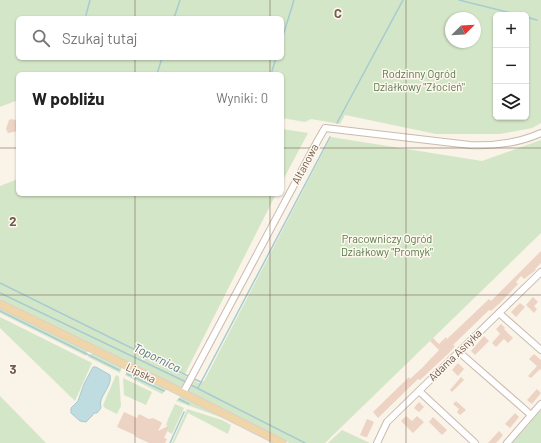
<!DOCTYPE html>
<html lang="pl">
<head>
<meta charset="utf-8">
<style>
	:root { --surface:#fff; --page:#f2f2f2; --text:#222; --muted:#767676; --line:#e0e0e0 }
	body { margin:0; font-family:Barlow,sans-serif; background:var(--page); color:var(--text) }
	.controls { position:absolute; right:12px; top:12px; display:grid; overflow:hidden; border-radius:6px; box-shadow:0 1px 3px #0004 }
	.controls button { width:36px; height:36px; display:grid; place-items:center; padding:0; border:0; border-bottom:1px solid var(--line); background:var(--surface); color:var(--text); font:20px sans-serif }
	.compass { position:absolute; left:445px; top:12px; width:36px; height:36px; border-radius:50%; background:var(--surface); box-shadow:0 1px 3px #0004; rotate:66deg }
	.list { margin:0; padding:0; list-style:none }
	h2 { display:flex; justify-content:space-between; align-items:center; height:52px; margin:0; padding:0 16px; font-size:17px }
	h2 small { font-size:13px; font-weight:400; color:var(--muted) }
	.icon { flex:none; width:22px; height:22px; fill:none; stroke:currentColor; stroke-width:2; stroke-linecap:round; stroke-linejoin:round }
	.map { position:relative; flex:none; width:541px; height:443px; overflow:hidden }
	.search { position:absolute; background:var(--surface); box-shadow:0 1px 3px #0004; left:16px; top:16px; width:268px; height:44px; display:flex; align-items:center; gap:10px; box-sizing:border-box; padding:0 14px; border-radius:6px; color:var(--muted); font-size:15px }
	.panel { position:absolute; background:var(--surface); box-shadow:0 1px 3px #0004; left:16px; top:72px; width:268px; height:124px; border-radius:6px }
	.map>svg:first-child { display:block }
	.green { fill:#d4e6c8; fill-rule:evenodd }
	.water { fill:#bfdce1; stroke:#a6cbd1 }
	.lines { fill:none; stroke-linecap:round; stroke-linejoin:round }
	.stream { stroke:#a6cbd1; stroke-width:1.5 }
	.building { fill:#ecd3c3 }
	.minor-casing { stroke:#cabbaf; stroke-width:8 }
	.major-casing { stroke:#d7d1ce; stroke-width:9 }
	.minor { stroke:#fff; stroke-width:6 }
	.major { stroke:#f0d5a9; stroke-width:7 }
	.grid { fill:none; stroke:#715b4f; stroke-width:1; stroke-opacity:0.55 }
	.labels { text-anchor:middle; stroke-width:3; stroke-linejoin:round; paint-order:stroke }
	.park-label { font-size:11px; fill:#597a4c; stroke:#fdf7ee }
	.street-label { font-size:11px; fill:#715b4f; stroke:#fdf7ee }
	.water-label { font-size:12px; font-style:italic; fill:#4c7981; stroke:#fdf7ee }
	.grid-label { font-size:13px; text-anchor:middle; font-weight:bold; fill:#715b4f; stroke:#fdf7ee; stroke-width:3; stroke-linejoin:round; paint-order:stroke }
</style>
</head>
<body>
<div class="map">
<svg width="541" height="443" viewBox="0 0 541 443">
	<rect width="100%" height="100%" fill="#faf3e8"/>
	<g class="green">
		<path d="M 0,0 L 541,0 L 541,123 L 532,128 L 500,134 L 436,134 L 345,115 L 340,124 L 311,119 L 305,122 L 282,118 L 282,74 L 18,74 L 18,100 L 0,107 ZM 496,15 L 526,15 L 526,117 L 496,117 ZM 18,18 L 282,18 L 282,58 L 18,58 ZM 451,18 L 475,18 L 475,42 L 451,42 Z"/>
		<polygon points="282,129 308,133 282,182"/>
		<polygon points="331,137 482,161 541,140 541,233 325,443 289,443 162,379 0,300 0,186 18,179 18,194 276,194 185,374 39,302 199,383 204,381"/>
		<polygon points="0,308 88,350 86,356 0,313"/>
		<polygon points="0,317 92,363 75,401 0,328"/>
		<polygon points="94,353 122,367 120,373 88,357 91,354"/>
		<polygon points="128,370 167,389 162,394 125,375"/>
		<polygon points="116,375 119,377 121,406 117,414 105,408 103,405"/>
		<polygon points="123,378 152,392 146,405 124,395"/>
		<polygon points="0,396 46,443 0,443"/>
		<polygon points="180,397 182,397 223,418 176,401"/>
		<polygon points="175,404 184,408 172,434 167,431 169,427 166,425 168,419"/>
		<polygon points="187,409 222,420 231,425 228,434 188,413 174,443 172,443"/>
		<polygon points="541,410 541,443 512,443"/>
		<polygon points="342,430 370,443 328,443"/>
	</g>
	<path class="water" d="M 93,367 L 96,367 L 110,375 C 113,387 97,397 101,408 L 97,413 L 94,413 L 92,416 L 86,422 L 80,421 L 71,413 L 71,408 L 78,401 L 84,384 Z"/>
	<g class="lines">
		<g class="stream">
			<polyline points="459,0 519,15"/>
			<polyline points="86,15 90,0"/>
			<polyline points="526,17 537,20"/>
			<polyline points="174,18 180,0"/>
			<polyline points="282,39 294,0"/>
			<polyline points="272,71 276,58"/>
			<polyline points="157,74 162,58"/>
			<polyline points="337,123 403,0"/>
			<polyline points="0,283 190,377"/>
			<polyline points="0,293 186,382"/>
			<polyline points="0,311 119,370"/>
			<polyline points="127,374 164,391"/>
			<polyline points="194,379 201,382"/>
			<polyline points="189,384 305,443"/>
			<polyline points="198,388 330,137"/>
			<polyline points="179,399 189,404"/>
			<polyline points="170,443 184,412"/>
		</g>
	</g>
	<g class="building">
		<polygon points="12,119 14,120 18,119 18,131 8,133 6,129 9,120"/>
		<polygon points="541,251 541,263 535,269 536,270 524,279 521,276 516,282 518,284 500,303 491,311 489,310 453,345 455,346 449,353 420,380 418,379 378,418 373,412 409,377 410,379 422,368 439,350 430,341 433,338 439,344 446,337 447,339 489,299 491,301"/>
		<polygon points="533,297 538,302 534,306 537,309 534,313 526,305"/>
		<polygon points="520,303 525,307 516,317 511,312"/>
		<polygon points="501,324 505,328 504,329 513,338 508,343 504,339 496,347 492,343 500,334 496,329"/>
		<polygon points="484,336 489,341 475,355 471,351"/>
		<polygon points="534,354 541,360 541,370 540,369 531,378 528,376 537,366 529,359"/>
		<polygon points="458,363 464,369 458,376 452,370"/>
		<polygon points="461,377 464,380 452,392 450,390"/>
		<polygon points="537,389 541,393 532,404 527,400"/>
		<polygon points="456,401 466,410 460,415 457,412 459,409 453,404"/>
		<polygon points="419,402 424,407 419,412 414,408"/>
		<polygon points="124,412 137,418 139,414 149,419 153,418 159,421 162,423 158,431 170,425 164,438 167,439 165,443 149,443 134,436 135,435 117,427"/>
		<polygon points="515,413 519,417 510,428 505,424"/>
		<polygon points="406,416 412,421 417,416 424,422 413,433 401,421"/>
		<polygon points="433,417 447,430 442,435 429,422"/>
		<polygon points="367,419 374,422 367,437 365,437 360,435"/>
		<polygon points="499,431 503,435 498,441 496,443 488,443"/>
	</g>
	<g class="lines">
		<g class="minor-casing">
			<g id="minor">
				<polyline points="499,313 541,350"/>
				<polyline points="459,352 531,415"/>
				<polyline points="419,391 475,443"/>
				<path d="M 183,393 L 318,140 L 325,128 L 470,145 C 493,146 519,143 541,133"/>
				<polyline points="377,443 387,422 541,272"/>
				<polyline points="507,443 541,404"/>
			</g>
		</g>
		<g class="major-casing">
			<polyline id="major" points="0,304 163,383 282,443"/>
		</g>
		<use href="#minor" class="minor"/>
		<use href="#major" class="major"/>
	</g>
	<path class="grid" d="M 135,0 L 135,18M 270,0 L 270,18M 406,0 L 406,443M 135,58 L 135,74M 270,58 L 270,74M 0,148 L 18,148M 282,148 L 541,148M 135,194 L 135,443M 270,194 L 270,443M 0,295 L 541,295"/>
	<g class="labels">
		<g class="park-label">
			<text x="419" y="78">Rodzinny Ogród<tspan x="419" dy="13">Działkowy "Złocień"</tspan></text>
			<text x="387" y="243">Pracowniczy Ogród<tspan x="387" dy="13">Działkowy "Promyk"</tspan></text>
		</g>
		<g class="street-label">
			<text transform="translate(305 164) rotate(-62)" y="4">Altanowa</text>
			<text transform="translate(455 355) rotate(-44)" y="4">Adama Asnyka</text>
			<text transform="translate(141 373) rotate(26)" y="4">Lipska</text>
		</g>
		<g class="water-label">
			<text transform="translate(157 358) rotate(26)" y="4">Topornica</text>
		</g>
	</g>
	<g class="grid-label">
		<text x="338" y="18">C</text>
		<text x="13" y="226">2</text>
		<text x="13" y="374">3</text>
	</g>
</svg>
<div class="controls">
<button>+</button>
<button>−</button>
<button><svg class="icon" aria-label="layers" viewBox="0 0 24 24"><path d="M12 4l9 5-9 5-9-5zM3 14l9 5 9-5"/></svg></button>
</div>
<svg class="compass" viewBox="-18 -18 36 36"><path d="M0-13l5 13h-10z" fill="#e53935"/><path d="M0 13l5-13h-10z" fill="#767676"/></svg>
<div class="search"><svg class="icon" aria-label="search" viewBox="0 0 24 24"><circle cx="10" cy="10" r="6"/><path d="M15 15l6 6"/></svg>Szukaj tutaj</div>
<section class="panel">
<h2>W pobliżu<small>Wyniki: 0</small></h2>
<ul class="list">
</ul>
</section>
</div>
</body>
</html>
